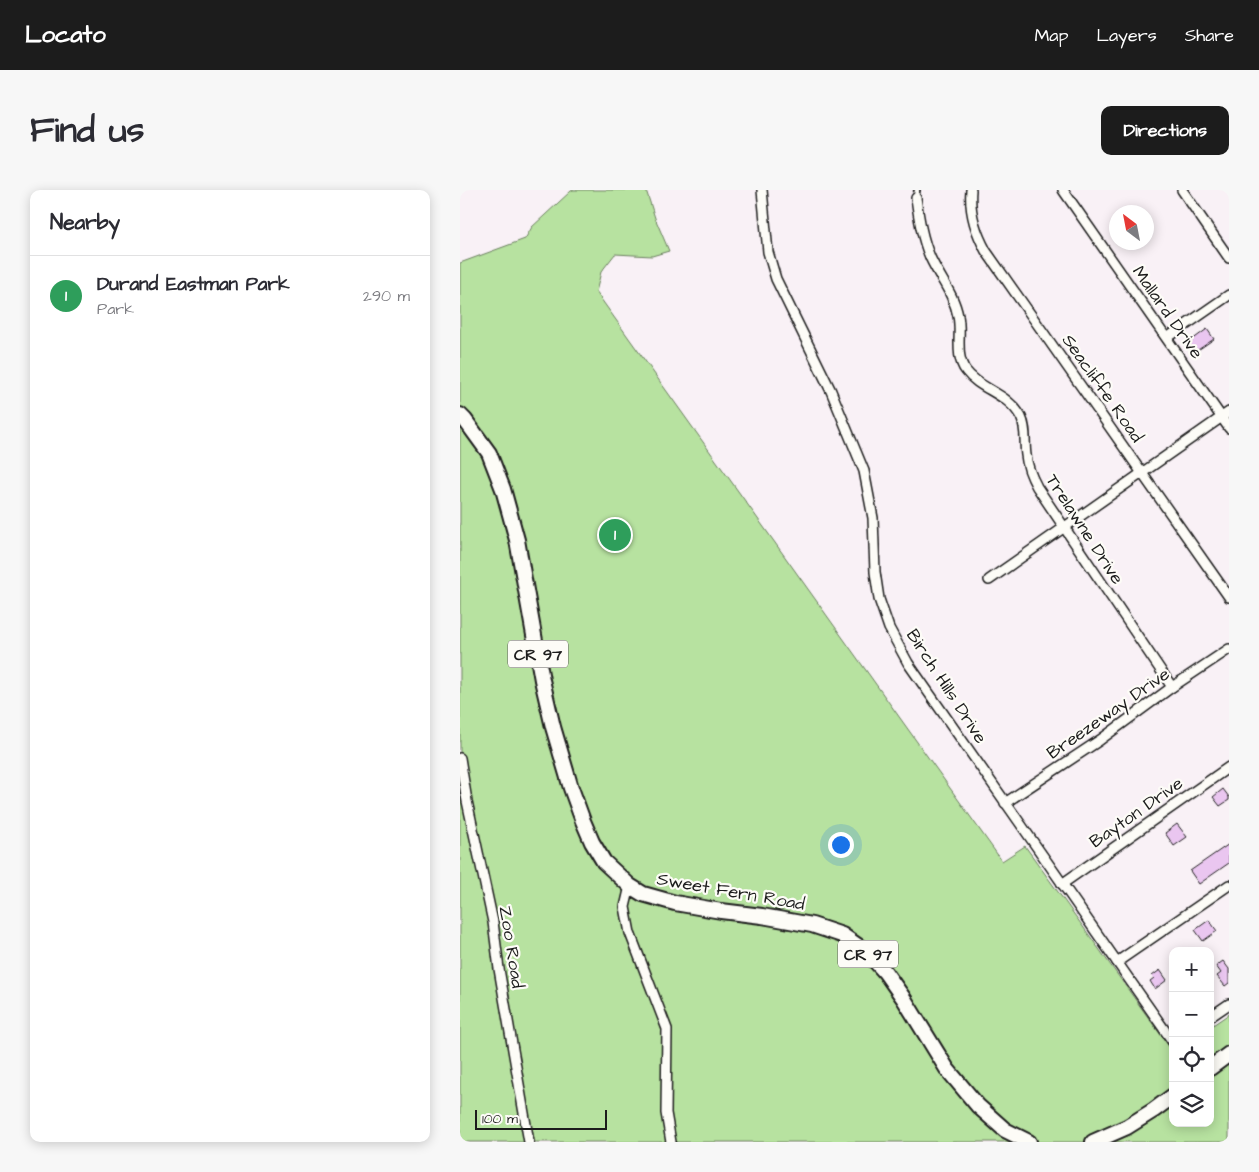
<!DOCTYPE html>
<html lang="en">
<head>
<meta charset="utf-8">
<style>
	:root { --surface:#fff; --page:#f7f7f7; --text:#2b2b33; --muted:#7c7c81; --line:#e1e1e2; --accent:#1c1c1c }
	body { margin:0; font-family:"Architects Daughter",sans-serif; background:var(--page); color:var(--text) }
	.controls { position:absolute; right:15px; bottom:15px; display:grid; overflow:hidden; border-radius:10px; box-shadow:0 2px 12px #0003 }
	.controls button { width:45px; height:45px; display:grid; place-items:center; padding:0; border:0; border-bottom:1px solid var(--line); background:var(--surface); color:var(--text); font:25px sans-serif }
	.compass { position:absolute; left:649px; top:15px; width:45px; height:45px; border-radius:50%; background:var(--surface); box-shadow:0 2px 12px #0003; rotate:328deg }
	.scale { position:absolute; left:15px; bottom:12px; width:132px; box-sizing:border-box; padding-left:5px; border:2px solid #1c1c1c; border-top:0; font-size:14px; line-height:18px; white-space:nowrap; color:#1c1c1c; -webkit-text-stroke:4px #fdfcf7; paint-order:stroke }
	.you { position:absolute; left:380px; top:654px; width:18px; height:18px; margin:-12px; border:4px solid #fff; border-radius:50%; background:#1a73e8; box-shadow:0 0 0 8px #1a73e833 }
	.badge { display:grid; place-items:center; width:32px; height:32px; border-radius:50%; background:var(--accent); color:#fff; font-size:16px; font-weight:700 }
	.pin { position:absolute; translate:-50% -50%; border:2px solid #fff; box-shadow:0 1px 5px #0006 }
	.list { margin:0; padding:0; list-style:none }
	h2 { display:flex; justify-content:space-between; align-items:center; height:65px; margin:0; padding:0 20px; font-size:21px }
	h2 small { font-size:16px; font-weight:400; color:var(--muted) }
	.list li { display:grid; grid-template-columns:32px 1fr auto; gap:15px; align-items:center; box-sizing:border-box; height:80px; padding:0 20px; border-top:1px solid var(--line) }
	.list b { display:block; font-size:19px; white-space:nowrap }
	.list p { margin:0; font-size:16px; white-space:nowrap; color:var(--muted) }
	.list em { font-size:16px; font-style:normal; color:var(--muted) }
	.icon { flex:none; width:28px; height:28px; fill:none; stroke:currentColor; stroke-width:2; stroke-linecap:round; stroke-linejoin:round }
	.map { position:relative; flex:none; width:769px; height:952px; overflow:hidden; border-radius:10px }
	header { display:flex; align-items:center; gap:30px; box-sizing:border-box; height:70px; padding:0 25px; background:var(--accent); color:#fff }
	header strong { font-size:24px }
	nav { display:flex; gap:28px; margin-inline-start:auto; font-size:18px }
	.intro { display:flex; align-items:center; justify-content:space-between; box-sizing:border-box; height:120px; padding:0 30px }
	h1 { margin:0; font-size:35px }
	.button { padding:12px 22px; border-radius:10px; background:var(--accent); color:#fff; font-size:18px; font-weight:700 }
	main { display:flex; gap:30px; padding:0 30px }
	aside { flex:1; background:var(--surface); border-radius:10px; box-shadow:0 2px 12px #0003 }
	.map>svg:first-child { display:block }
	.green { fill:#b7e2a0; stroke:#6a7f5e }
	.building { fill:#eac6f0; stroke:#1c1c1c }
	.lines { fill:none; stroke-linecap:round; stroke-linejoin:round }
	.service-casing { stroke:#1c1c1c; stroke-width:8 }
	.minor-casing { stroke:#1c1c1c; stroke-width:12 }
	.primary-casing { stroke:#1c1c1c; stroke-width:18 }
	.service { stroke:#fdfcf7; stroke-width:4.5 }
	.minor { stroke:#fdfcf7; stroke-width:9 }
	.primary { stroke:#fdfcf7; stroke-width:14 }
	.labels { text-anchor:middle; stroke-width:4.5; stroke-linejoin:round; paint-order:stroke }
	.shield { fill:#fdfcf7; stroke:#605f5e; stroke-width:1 }
	.shield-label { font-size:16px; font-weight:bold; fill:#1c1c1c }
	.street-label { font-size:18px; fill:#1c1c1c; stroke:#fdfcf7 }
</style>
</head>
<body>
<header>
<strong>Locato</strong>
<nav><a>Map</a><a>Layers</a><a>Share</a></nav>
</header>
<div class="intro"><h1>Find us</h1><a class="button">Directions</a></div>
<main>
<aside>
<h2>Nearby<small></small></h2>
<ul class="list">
<li><span class="badge" style="background:#2e9e5b">1</span><div><b>Durand Eastman Park</b><p>Park</p></div><em>290 m</em></li>
</ul>
</aside>
<div class="map">
<svg width="769" height="952" viewBox="0 0 769 952">
	<rect width="100%" height="100%" fill="#f9f1f6"/>
	<filter id="ink" filterUnits="userSpaceOnUse"><feTurbulence type="fractalNoise" baseFrequency=".02" numOctaves="2"/><feDisplacementMap in="SourceGraphic" scale="10" xChannelSelector="R" yChannelSelector="G"/><feConvolveMatrix kernelMatrix="1 2 1 2 8 2 1 2 1" color-interpolation-filters="sRGB"/></filter>
	<g filter="url(#ink)">
		<polygon class="green" points="113,0 186,0 195,28 209,61 192,66 155,64 141,82 136,102 542,671 565,656 713,862 713,933 750,933 750,837 769,824 769,952 0,952 0,73 65,49 72,37 111,1"/>
		<g class="building">
			<polygon points="747,139 754,149 735,162 728,153"/>
			<polygon points="763,599 769,607 769,610 760,616 753,607"/>
			<polygon points="717,634 727,647 714,656 705,643"/>
			<polygon points="769,654 769,673 739,694 730,681"/>
			<polygon points="749,730 757,741 743,751 735,740"/>
			<polygon points="763,771 769,779 769,793 765,796 757,786 761,783 756,776"/>
			<polygon points="700,780 707,790 695,799 690,791 694,788 692,786"/>
		</g>
		<g class="lines">
			<g class="service-casing">
				<polyline id="service" points="456,8 457,0"/>
			</g>
			<g class="minor-casing">
				<g id="minor">
					<polyline points="302,0 308,62 316,89 371,201 404,281 413,328 415,382 419,409 429,438 448,473 713,852"/>
					<path d="M 511,0 C 509,22 515,41 526,61 L 769,407"/>
					<polyline points="603,0 769,238"/>
					<polyline points="722,0 769,68"/>
					<path d="M 456,8 C 459,29 462,48 470,67 C 479,87 494,104 498,126 C 502,144 494,165 506,181 C 520,200 548,203 561,227 C 567,239 564,252 566,265 C 567,276 571,286 577,297 L 712,497"/>
					<polyline points="707,148 769,105"/>
					<polyline points="529,390 769,222"/>
					<polyline points="0,568 7,611 33,732 39,779 69,952"/>
					<polyline points="545,613 640,550 712,497 769,459"/>
					<polyline points="602,694 769,577"/>
					<polyline points="170,696 165,717 170,743 207,839 206,923 211,952"/>
					<polyline points="657,772 769,695"/>
					<polyline points="750,827 769,814"/>
				</g>
			</g>
			<g class="primary-casing">
				<g id="primary">
					<polyline points="0,225 5,230 29,263 43,299 57,350 82,490 93,537 111,598 123,631 132,652 144,672 170,696 183,704 215,713 261,721 302,726 352,735 382,745 408,763 425,782 444,809 487,879 518,916 545,940 569,952"/>
					<polyline points="750,878 769,864"/>
					<polyline points="633,952 667,937 694,920 713,906"/>
				</g>
			</g>
			<use href="#service" class="service"/>
			<use href="#minor" class="minor"/>
			<use href="#primary" class="primary"/>
		</g>
	</g>
	<g class="labels">
		<g class="shield">
			<rect x="48" y="450.5" width="60" height="27" rx="4"/>
			<rect x="378" y="750.5" width="60" height="27" rx="4"/>
		</g>
		<g class="shield-label">
			<text x="78" y="470">CR 97</text>
			<text x="408" y="770">CR 97</text>
		</g>
		<g class="street-label">
			<text transform="translate(708 122) rotate(55)" y="6">Mallard Drive</text>
			<text transform="translate(643 198) rotate(55)" y="6">Seacliffe Road</text>
			<text transform="translate(625 339) rotate(57)" y="6">Trelawne Drive</text>
			<text transform="translate(487 496) rotate(57)" y="6">Birch Hills Drive</text>
			<text transform="translate(648 523) rotate(-35)" y="6">Breezeway Drive</text>
			<text transform="translate(676 622) rotate(-35)" y="6">Bayton Drive</text>
			<text transform="translate(271 701) rotate(10)" y="6">Sweet Fern Road</text>
			<text transform="translate(52 757) rotate(81)" y="6">Zoo Road</text>
		</g>
	</g>
</svg>
<div class="controls">
<button>+</button>
<button>−</button>
<button><svg class="icon" aria-label="locate" viewBox="0 0 24 24"><circle cx="12" cy="12" r="6"/><path d="M12 2v4M12 18v4M2 12h4M18 12h4"/></svg></button>
<button><svg class="icon" aria-label="layers" viewBox="0 0 24 24"><path d="M12 4l9 5-9 5-9-5zM3 14l9 5 9-5"/></svg></button>
</div>
<svg class="compass" viewBox="-18 -18 36 36"><path d="M0-13l5 13h-10z" fill="#e53935"/><path d="M0 13l5-13h-10z" fill="#7c7c81"/></svg>
<div class="scale">100 m</div>
<div class="you"></div>
<div class="pin badge" style="left:155px;top:345px;background:#2e9e5b">1</div>
</div>
</main>
</body>
</html>
